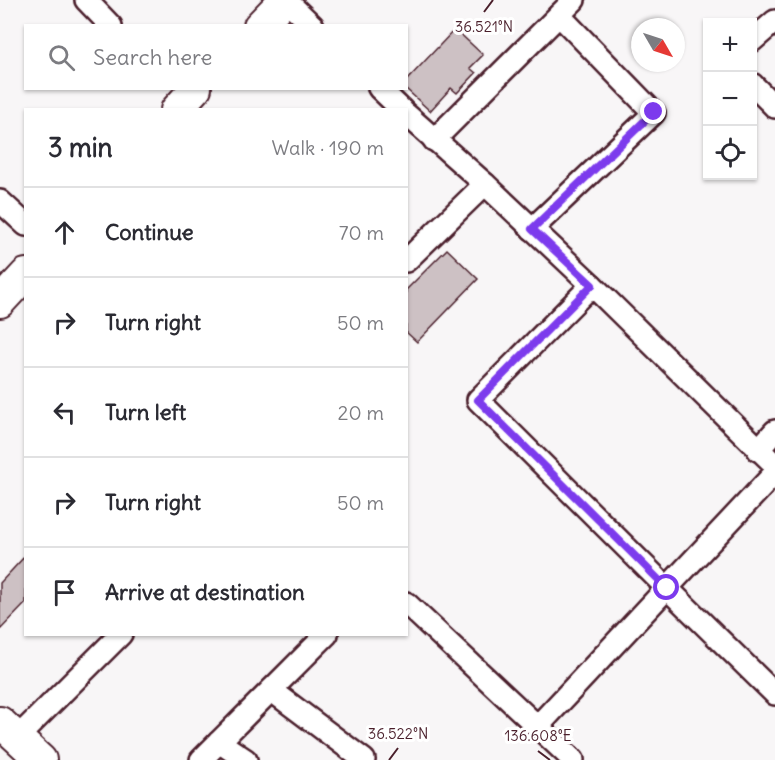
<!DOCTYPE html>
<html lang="en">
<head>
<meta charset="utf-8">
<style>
	:root { --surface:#fff; --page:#f7f7f7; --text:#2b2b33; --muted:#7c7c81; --line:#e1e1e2 }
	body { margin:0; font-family:Delius,sans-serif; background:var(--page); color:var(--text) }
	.controls { position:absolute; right:18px; top:18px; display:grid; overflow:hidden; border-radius:0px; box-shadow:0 2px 4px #0004 }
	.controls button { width:54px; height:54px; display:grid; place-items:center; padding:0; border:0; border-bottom:2px solid var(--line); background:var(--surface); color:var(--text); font:30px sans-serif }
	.compass { position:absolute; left:631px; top:18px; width:54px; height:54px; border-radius:50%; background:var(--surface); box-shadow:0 2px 4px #0004; rotate:129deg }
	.stop { position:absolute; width:18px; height:18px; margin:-14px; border:4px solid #7c3aed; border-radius:50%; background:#fff }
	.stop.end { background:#7c3aed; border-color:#fff; box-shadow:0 2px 6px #0008 }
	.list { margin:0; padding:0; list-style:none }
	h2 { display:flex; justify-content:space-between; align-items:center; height:78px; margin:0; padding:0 24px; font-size:26px }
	h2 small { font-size:20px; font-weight:400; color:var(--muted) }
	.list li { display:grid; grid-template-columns:39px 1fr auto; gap:18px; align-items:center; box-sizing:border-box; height:90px; padding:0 24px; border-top:2px solid var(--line) }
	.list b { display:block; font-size:22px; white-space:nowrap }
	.list em { font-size:20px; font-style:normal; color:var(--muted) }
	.icon { flex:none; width:33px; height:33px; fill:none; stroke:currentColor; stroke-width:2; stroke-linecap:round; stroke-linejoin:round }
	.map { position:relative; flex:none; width:775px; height:760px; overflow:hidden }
	.search { position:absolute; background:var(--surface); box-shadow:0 2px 4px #0004; left:24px; top:24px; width:384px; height:66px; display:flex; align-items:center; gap:15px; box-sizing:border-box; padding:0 21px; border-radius:0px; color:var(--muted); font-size:22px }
	.panel { position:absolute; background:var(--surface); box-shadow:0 2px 4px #0004; left:24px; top:108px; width:384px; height:528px; border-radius:0px }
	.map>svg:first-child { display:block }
	.building { fill:#cdc1c4; stroke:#4a1f2b; stroke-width:1.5 }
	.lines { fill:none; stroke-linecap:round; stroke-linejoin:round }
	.street-casing { stroke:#4a1f2b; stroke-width:26 }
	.secondary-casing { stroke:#4a1f2b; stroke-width:34 }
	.street { stroke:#fff; stroke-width:21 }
	.secondary { stroke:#fff; stroke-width:30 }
	.route { stroke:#7c3aed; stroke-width:8 }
	.ticks { fill:none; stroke:#4a1f2b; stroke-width:2 }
	.ticks-label { font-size:15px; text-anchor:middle; fill:#4a1f2b; stroke:#fff; stroke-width:6; stroke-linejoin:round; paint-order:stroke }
</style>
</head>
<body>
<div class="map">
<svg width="775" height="760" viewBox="0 0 775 760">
	<rect width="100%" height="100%" fill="#f8f6f7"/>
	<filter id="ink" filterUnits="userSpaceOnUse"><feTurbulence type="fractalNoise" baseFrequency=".0167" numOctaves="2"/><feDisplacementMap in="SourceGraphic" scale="12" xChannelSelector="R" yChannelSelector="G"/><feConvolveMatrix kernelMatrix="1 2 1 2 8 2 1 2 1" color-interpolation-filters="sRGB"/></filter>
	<g filter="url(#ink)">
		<g class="building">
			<polygon points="455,29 483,55 470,68 476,73 457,93 451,88 430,111 405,88 406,81"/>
			<polygon points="447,249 478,279 417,342 406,332 406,290"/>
			<polygon points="26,555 26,603 0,630 0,583"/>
		</g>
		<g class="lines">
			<g class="street-casing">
				<g id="street">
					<polyline points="86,0 111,26"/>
					<polyline points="286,0 313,26"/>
					<polyline points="752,41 775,21"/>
					<polyline points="752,84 775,107"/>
					<polyline points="379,88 402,110"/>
					<polyline points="406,114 485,184 406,261"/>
					<polyline points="434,140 574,0"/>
					<polyline points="485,184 592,285 775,465"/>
					<polyline points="0,201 26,225"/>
					<polyline points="532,229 654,113 559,15"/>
					<polyline points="758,450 775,431"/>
					<polyline points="775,473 667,588 775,694"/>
					<polyline points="406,603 573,760"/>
					<polyline points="271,690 364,760"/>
					<polyline points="537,727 667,588 478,400 592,285"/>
					<polyline points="17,738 121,634"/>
					<polyline points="219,742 327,634"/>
					<polyline points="201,760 219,742 246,760"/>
				</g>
			</g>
			<g class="secondary-casing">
				<g id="secondary">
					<polyline points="259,26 284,0"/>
					<polyline points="176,110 196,88"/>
					<polyline points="0,302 26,274"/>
					<polyline points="0,722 41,760"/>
				</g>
			</g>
			<use href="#street" class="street"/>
			<use href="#secondary" class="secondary"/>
		</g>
	</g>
	<g class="lines" filter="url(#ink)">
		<polyline class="route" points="654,112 532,229 592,285 478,400 667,588"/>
	</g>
	<path class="ticks" d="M 484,12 L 493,0M 538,751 L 550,760M 389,760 L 398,748"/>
	<g class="ticks-label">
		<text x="484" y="32">36.521°N</text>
		<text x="398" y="739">36.522°N</text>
		<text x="538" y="741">136.608°E</text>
	</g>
</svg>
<div class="controls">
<button>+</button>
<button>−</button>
<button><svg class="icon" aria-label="locate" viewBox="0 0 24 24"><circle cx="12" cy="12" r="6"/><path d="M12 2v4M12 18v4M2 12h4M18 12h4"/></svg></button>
</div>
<svg class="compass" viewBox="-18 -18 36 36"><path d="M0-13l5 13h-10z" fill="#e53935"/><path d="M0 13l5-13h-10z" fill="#7c7c81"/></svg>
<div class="stop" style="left:667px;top:588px"></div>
<div class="stop end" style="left:654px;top:112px"></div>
<div class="search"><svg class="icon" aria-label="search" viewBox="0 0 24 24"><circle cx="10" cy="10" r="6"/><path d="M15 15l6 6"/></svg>Search here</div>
<section class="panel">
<h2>3 min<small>Walk · 190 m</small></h2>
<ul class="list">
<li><svg class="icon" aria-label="ahead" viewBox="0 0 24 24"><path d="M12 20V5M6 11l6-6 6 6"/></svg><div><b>Continue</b></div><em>70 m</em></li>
<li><svg class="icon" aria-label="right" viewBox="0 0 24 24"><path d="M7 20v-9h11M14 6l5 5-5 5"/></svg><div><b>Turn right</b></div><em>50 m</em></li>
<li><svg class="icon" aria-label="left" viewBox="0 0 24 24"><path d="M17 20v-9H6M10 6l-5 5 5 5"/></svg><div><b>Turn left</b></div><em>20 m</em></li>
<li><svg class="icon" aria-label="right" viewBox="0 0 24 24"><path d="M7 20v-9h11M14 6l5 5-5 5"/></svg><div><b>Turn right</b></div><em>50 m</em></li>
<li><svg class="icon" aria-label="arrive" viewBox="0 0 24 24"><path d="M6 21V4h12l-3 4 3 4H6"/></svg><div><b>Arrive at destination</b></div></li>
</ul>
</section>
</div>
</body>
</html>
